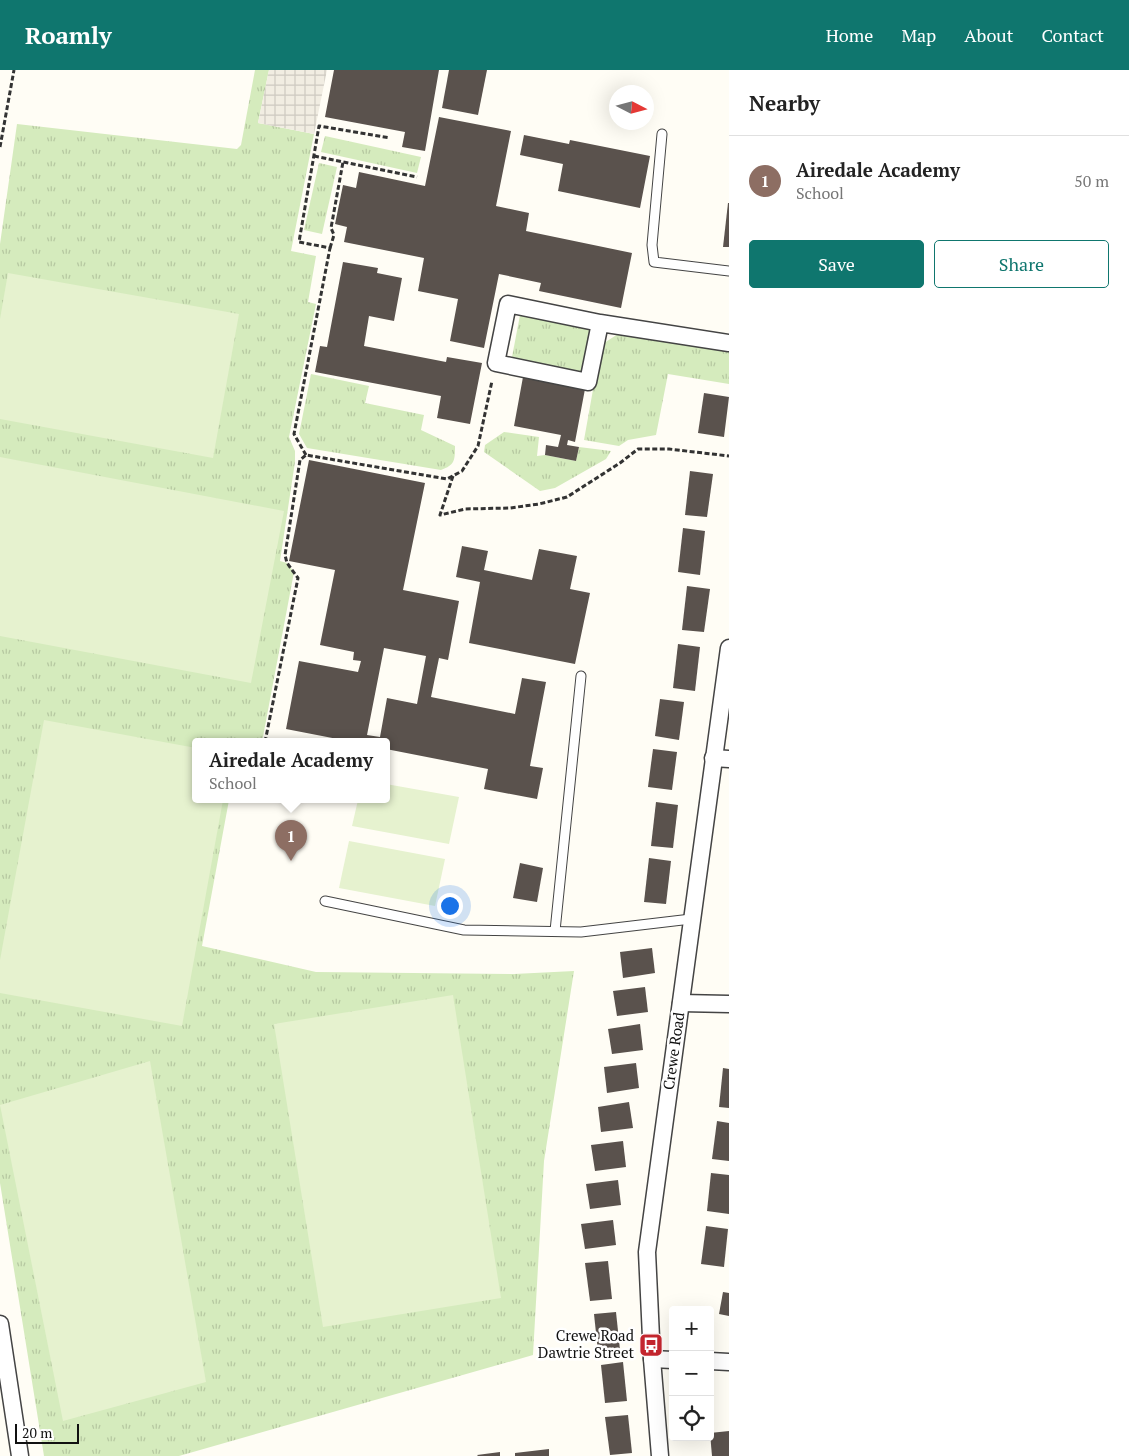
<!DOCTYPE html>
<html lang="en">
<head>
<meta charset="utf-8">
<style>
	:root { --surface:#fff; --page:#f6f6f6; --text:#222; --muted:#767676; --line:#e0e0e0; --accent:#0f766e }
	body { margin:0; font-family:"PT Serif",serif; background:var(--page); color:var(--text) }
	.controls { position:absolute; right:15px; bottom:15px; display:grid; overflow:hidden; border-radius:5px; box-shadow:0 5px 20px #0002 }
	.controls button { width:45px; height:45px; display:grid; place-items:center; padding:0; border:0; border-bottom:1px solid var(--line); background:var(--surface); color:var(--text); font:25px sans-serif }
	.compass { position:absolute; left:609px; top:15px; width:45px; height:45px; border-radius:50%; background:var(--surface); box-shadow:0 5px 20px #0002; rotate:96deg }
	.scale { position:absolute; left:15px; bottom:12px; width:64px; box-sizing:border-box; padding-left:5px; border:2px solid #111; border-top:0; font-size:14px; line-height:18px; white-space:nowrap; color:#111; -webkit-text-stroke:4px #fff; paint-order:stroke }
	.you { position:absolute; left:449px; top:835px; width:18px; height:18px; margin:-12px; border:4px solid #fff; border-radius:50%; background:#1a73e8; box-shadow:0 0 0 8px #1a73e833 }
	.badge { display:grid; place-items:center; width:32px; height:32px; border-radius:50%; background:var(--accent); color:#fff; font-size:16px; font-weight:700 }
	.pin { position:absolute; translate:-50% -41px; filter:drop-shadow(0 1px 2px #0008) }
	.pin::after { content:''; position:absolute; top:26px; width:18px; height:15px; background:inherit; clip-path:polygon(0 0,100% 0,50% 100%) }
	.popup { position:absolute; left:192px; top:668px; width:198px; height:65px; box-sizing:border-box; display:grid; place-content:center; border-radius:5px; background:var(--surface); filter:drop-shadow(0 1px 4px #0005); font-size:16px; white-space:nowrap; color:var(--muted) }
	.popup b { font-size:19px; color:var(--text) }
	.popup::after { content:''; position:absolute; left:50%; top:100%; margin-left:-10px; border:10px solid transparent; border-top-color:var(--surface) }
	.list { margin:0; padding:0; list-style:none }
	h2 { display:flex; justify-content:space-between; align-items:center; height:65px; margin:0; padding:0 20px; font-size:21px }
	h2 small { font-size:16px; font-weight:400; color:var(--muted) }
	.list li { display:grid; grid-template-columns:32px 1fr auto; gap:15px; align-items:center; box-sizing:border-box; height:90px; padding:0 20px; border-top:1px solid var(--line) }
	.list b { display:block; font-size:19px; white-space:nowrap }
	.list p { margin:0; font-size:16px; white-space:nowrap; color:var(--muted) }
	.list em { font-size:16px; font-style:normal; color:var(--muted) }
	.actions { display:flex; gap:10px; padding:15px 20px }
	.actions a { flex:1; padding:11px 0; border:1px solid var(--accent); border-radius:5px; text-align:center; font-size:18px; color:var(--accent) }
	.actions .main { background:var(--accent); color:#fff }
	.icon { flex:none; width:28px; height:28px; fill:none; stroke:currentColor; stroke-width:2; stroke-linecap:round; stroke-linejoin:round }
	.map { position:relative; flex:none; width:729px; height:1386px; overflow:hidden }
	header { display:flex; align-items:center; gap:30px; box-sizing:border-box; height:70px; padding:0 25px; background:var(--accent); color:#fff }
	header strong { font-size:24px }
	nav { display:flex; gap:28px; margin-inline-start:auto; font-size:18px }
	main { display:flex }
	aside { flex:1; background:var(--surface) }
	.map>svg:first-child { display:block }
	.grass { fill:url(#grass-tufts) }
	.pitch { fill:#e6f2cf }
	.plaza { fill:url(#plaza-grid) }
	.building { fill:#5a524d; fill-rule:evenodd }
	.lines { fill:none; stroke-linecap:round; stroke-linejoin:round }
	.lane-casing { stroke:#444; stroke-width:11 }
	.street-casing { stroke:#444; stroke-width:19 }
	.path { stroke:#333; stroke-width:3; stroke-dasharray:5 2.5; stroke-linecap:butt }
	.lane { stroke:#fff; stroke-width:9 }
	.street { stroke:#fff; stroke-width:16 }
	.labels { text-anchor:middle; stroke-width:5; stroke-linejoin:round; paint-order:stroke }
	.street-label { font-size:15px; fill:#111; stroke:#fff }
	.poi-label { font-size:15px; fill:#111; stroke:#fff; text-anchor:end }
</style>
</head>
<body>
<header>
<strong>Roamly</strong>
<nav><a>Home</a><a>Map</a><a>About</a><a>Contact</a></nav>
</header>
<main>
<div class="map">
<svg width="729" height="1386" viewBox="0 0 729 1386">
	<defs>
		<pattern id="grass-tufts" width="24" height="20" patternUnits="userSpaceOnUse" patternTransform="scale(1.25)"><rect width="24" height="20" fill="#d5ebbd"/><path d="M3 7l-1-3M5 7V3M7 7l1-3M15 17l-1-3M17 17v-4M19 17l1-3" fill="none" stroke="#b6c8a1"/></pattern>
		<pattern id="plaza-grid" width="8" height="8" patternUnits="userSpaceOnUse" patternTransform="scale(1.25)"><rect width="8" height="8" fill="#f1ede2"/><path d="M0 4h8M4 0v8" fill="none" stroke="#cecac1"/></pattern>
	</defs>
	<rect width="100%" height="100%" fill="#fffdf5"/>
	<g class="grass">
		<polygon points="255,0 269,0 258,53 314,64 291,181 316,186 308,232 316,234 289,367 295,381 295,392 280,491 287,493 294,502 262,672 196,672 196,730 229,730 202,876 316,902 514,904 574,901 544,1091 533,1285 179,1386 44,1386 0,1113 0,174 17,54 237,79 241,75"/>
		<polygon points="325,66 421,87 417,103 321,82"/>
		<polygon points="319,93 337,97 322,164 304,160"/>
		<polygon points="520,245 591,259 582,302 512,287"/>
		<polygon points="618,264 729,282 729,314 668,304 656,365 628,370 619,376 584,370 601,275"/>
		<path d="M 311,304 L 369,316 L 365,333 L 424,345 L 421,360 L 455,376 C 455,390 455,395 441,400 L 307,378 L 299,364 Z"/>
		<polygon points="504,362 539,367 537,386 545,385 576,391 579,377 611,381 606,389 555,418 540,421 484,382 485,375"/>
	</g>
	<g class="pitch">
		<polygon points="8,203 239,244 213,388 0,349 0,249"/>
		<polygon points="0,387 284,441 251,613 0,566"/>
		<polygon points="44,650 196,678 196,730 223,730 182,956 0,923 0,890"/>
		<polygon points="386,714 459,727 449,774 352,756 358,730 386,730"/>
		<polygon points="349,771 445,789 435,836 339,818"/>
		<polygon points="453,925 501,1228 323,1257 274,954"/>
		<polygon points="150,991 206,1312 63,1351 0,1035"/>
	</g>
	<polygon class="plaza" points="269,0 327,0 314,64 258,53"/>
	<g class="building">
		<polygon points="334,0 439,0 425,81 402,77 405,62 325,47"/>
		<polygon points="449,0 487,0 478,45 442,38"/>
		<polygon points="439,47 511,61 496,136 529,143 526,161 632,183 621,238 539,221 541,213 499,204 484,278 450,271 458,229 418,221 424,188 344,172 347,157 335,154 343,115 356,118 359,102 425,116"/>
		<polygon points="524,65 569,74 570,70 650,86 640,138 558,121 563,94 520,85"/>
		<polygon points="728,133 729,133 729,177 723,177"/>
		<polygon points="343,192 378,198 377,203 402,208 394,251 369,246 364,276 446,292 447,287 482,293 470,354 437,348 441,326 315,302 320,276 327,277"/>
		<polygon points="523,307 585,319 575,372 568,370 567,375 579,377 576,391 545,385 546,375 558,377 561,365 514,356"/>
		<polygon points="704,323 729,327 724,367 698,363"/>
		<path d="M 309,390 L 425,413 L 403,520 L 459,531 L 448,590 L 439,588 L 431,627 L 515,644 L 522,608 L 546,612 L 530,696 L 543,698 L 537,729 L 484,719 L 488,699 L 386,679 L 386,672 L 353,672 L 286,659 L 299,591 L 358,602 L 361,591 L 353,590 L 354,582 L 320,575 L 335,500 L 289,491 ZM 384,578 L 426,586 L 417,634 L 387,628 L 380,667 L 367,665 Z"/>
		<polygon points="690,401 713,404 707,447 685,445"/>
		<polygon points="683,458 705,461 700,505 678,502"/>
		<polygon points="462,476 488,481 484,500 532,510 539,479 577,486 570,519 590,523 575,594 469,573 480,512 456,507"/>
		<polygon points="687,516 710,519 704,562 682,560"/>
		<polygon points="678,574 700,577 695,621 673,618"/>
		<polygon points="660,629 684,632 679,670 655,666"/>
		<polygon points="653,679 677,682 672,720 648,717"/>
		<polygon points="656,732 678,735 673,778 651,776"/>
		<polygon points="649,788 671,791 666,834 644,832"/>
		<polygon points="520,793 543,798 537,832 513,828"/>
		<polygon points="652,878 655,903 623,908 620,882"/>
		<polygon points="645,917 648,942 617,946 613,921"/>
		<polygon points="640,954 643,980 612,984 608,959"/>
		<polygon points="636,993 639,1018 607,1023 604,997"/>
		<polygon points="723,998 729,999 729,1038 719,1037"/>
		<polygon points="629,1032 633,1058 601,1062 598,1037"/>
		<polygon points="717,1051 729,1053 729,1091 712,1089"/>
		<polygon points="623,1071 626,1097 595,1101 591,1075"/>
		<polygon points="711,1103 729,1105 729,1144 707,1141"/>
		<polygon points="618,1110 621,1135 590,1139 586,1114"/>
		<polygon points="613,1150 616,1175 585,1179 581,1154"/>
		<polygon points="706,1156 728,1159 724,1197 701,1194"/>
		<polygon points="608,1191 612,1229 590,1231 585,1193"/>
		<polygon points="723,1222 729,1223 729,1246 719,1244"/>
		<polygon points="616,1242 620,1280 598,1282 594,1244"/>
		<polygon points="623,1292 627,1331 605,1333 601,1295"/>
		<polygon points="628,1345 632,1383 610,1385 605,1347"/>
		<polygon points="729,1361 729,1386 712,1386 710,1363"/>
		<polygon points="549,1379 549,1386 515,1386 515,1383"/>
		<polygon points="500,1382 500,1386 478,1386 477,1385"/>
	</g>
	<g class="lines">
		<g class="lane-casing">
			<g id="lane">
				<polyline points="662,64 652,175 654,192 729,201"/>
				<polyline points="325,831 464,860 581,862 691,849"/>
				<polyline points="555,861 581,606"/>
			</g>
		</g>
		<g class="street-casing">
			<g id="street">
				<polyline points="600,253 588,312 496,293 508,234 600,253 729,273"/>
				<polyline points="713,688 729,689"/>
				<polyline points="681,933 729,934"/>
				<polyline points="0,1254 20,1386"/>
				<polyline points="652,1289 673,1290"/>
				<polyline points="710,1291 729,1292"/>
				<polyline points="660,1386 652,1289 647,1182 729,578"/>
			</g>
		</g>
		<g class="path">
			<polyline points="0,77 14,0"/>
			<polyline points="314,86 417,107"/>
			<polyline points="330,178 334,165 331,158 343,92"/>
			<polyline points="306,385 294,364 330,178 299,172 319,56 390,68"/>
			<polyline points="453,406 440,445 465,439 510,438 539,434 567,427 620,393 638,379 669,379 729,386"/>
			<polyline points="265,672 298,508 287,493 285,485 300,390 306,385 447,409 462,401 478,376 492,311"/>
		</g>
		<use href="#lane" class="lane"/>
		<use href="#street" class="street"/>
	</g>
	<defs>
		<g id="bus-square" transform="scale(1.25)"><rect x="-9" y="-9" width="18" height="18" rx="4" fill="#c4262e" stroke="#fff"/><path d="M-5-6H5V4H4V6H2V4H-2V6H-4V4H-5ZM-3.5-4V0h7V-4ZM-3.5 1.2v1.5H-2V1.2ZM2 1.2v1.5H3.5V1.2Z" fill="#fff"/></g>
	</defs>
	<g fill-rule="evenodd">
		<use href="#bus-square" x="651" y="1275"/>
	</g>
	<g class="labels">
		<g class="street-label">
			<text transform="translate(674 981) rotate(-82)" y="5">Crewe Road</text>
		</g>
		<g class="poi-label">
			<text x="634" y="1271">Crewe Road<tspan x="634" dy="17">Dawtrie Street</tspan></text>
		</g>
	</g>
</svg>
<div class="controls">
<button>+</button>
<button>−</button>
<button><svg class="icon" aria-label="locate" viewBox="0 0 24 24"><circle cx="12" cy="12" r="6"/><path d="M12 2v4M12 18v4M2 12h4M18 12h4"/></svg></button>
</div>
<svg class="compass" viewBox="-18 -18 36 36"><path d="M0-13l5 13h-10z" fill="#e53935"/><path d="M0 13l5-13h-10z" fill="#767676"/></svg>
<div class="scale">20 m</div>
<div class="you"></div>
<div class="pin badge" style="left:291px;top:791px;background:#8d6e63">1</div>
<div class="popup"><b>Airedale Academy</b>School</div>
</div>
<aside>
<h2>Nearby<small></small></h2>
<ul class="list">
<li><span class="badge" style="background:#8d6e63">1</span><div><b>Airedale Academy</b><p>School</p></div><em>50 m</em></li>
</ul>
<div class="actions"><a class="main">Save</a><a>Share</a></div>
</aside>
</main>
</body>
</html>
